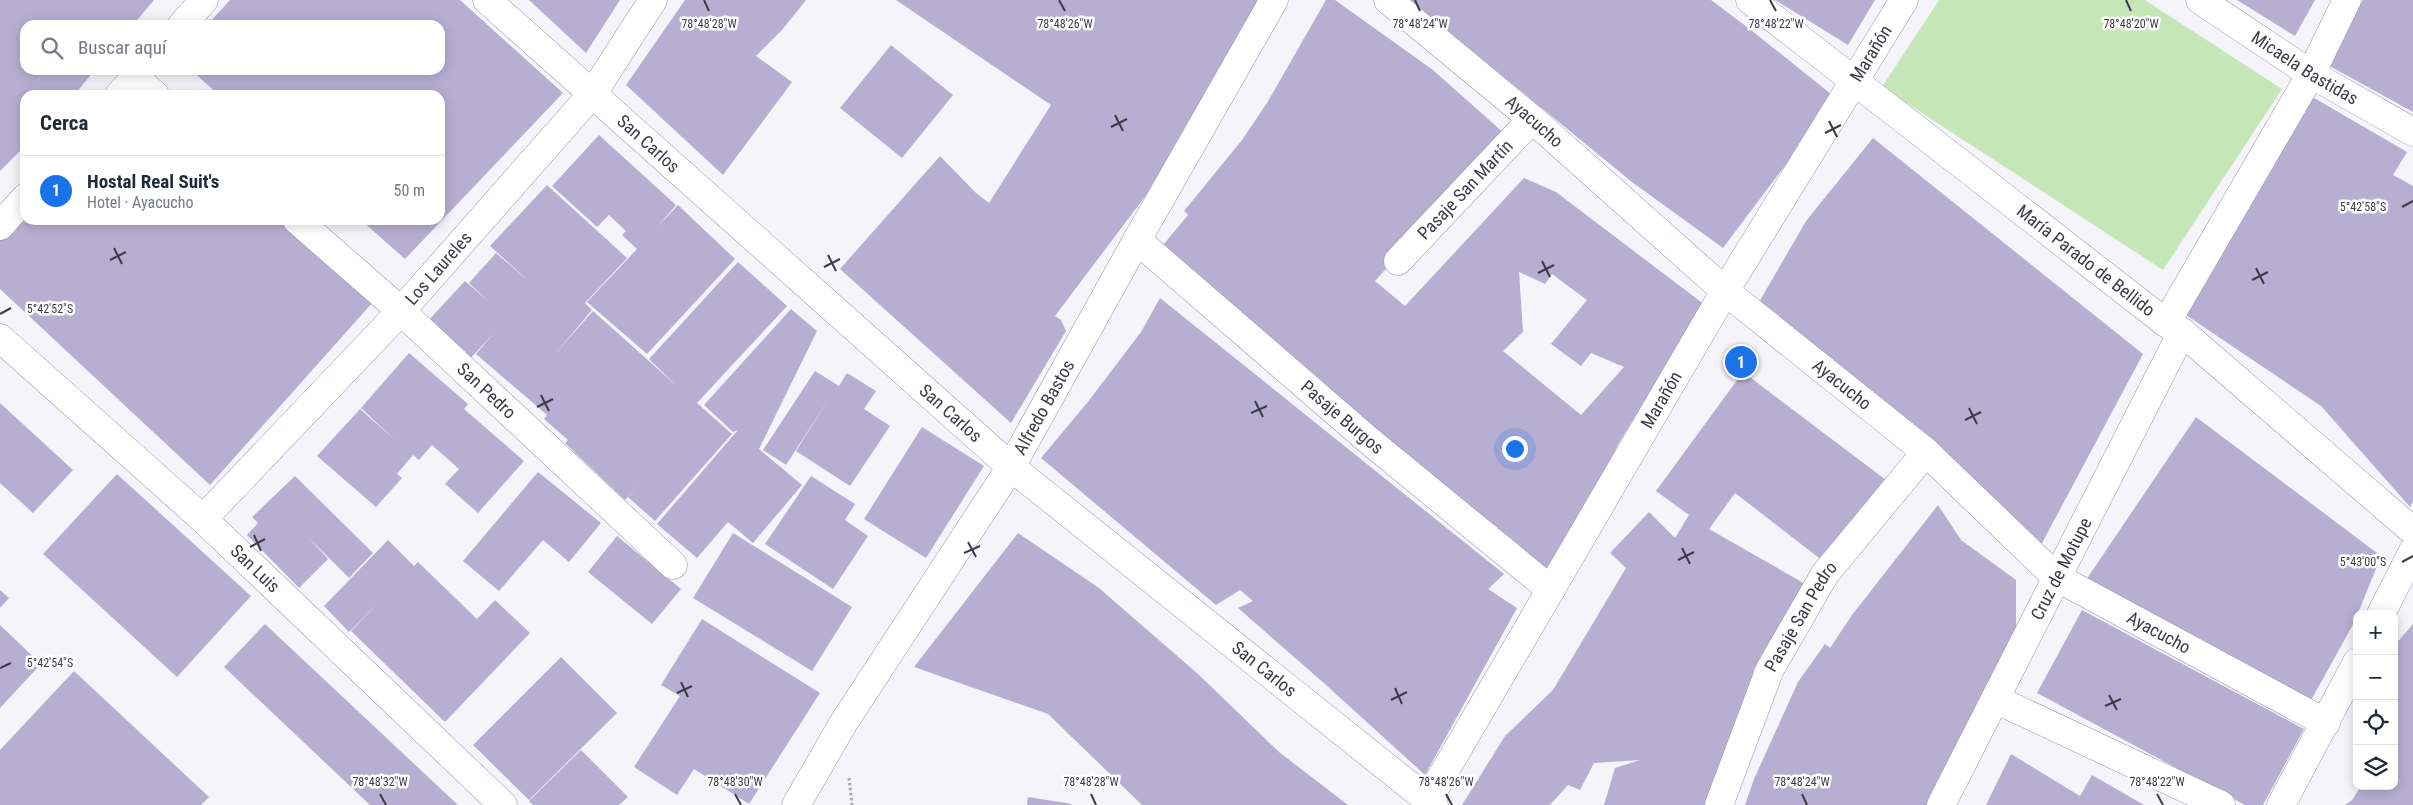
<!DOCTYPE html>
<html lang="es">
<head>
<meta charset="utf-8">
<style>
	:root { --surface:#fff; --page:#f6f6f7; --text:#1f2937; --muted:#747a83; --line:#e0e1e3; --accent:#1a73e8 }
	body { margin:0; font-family:"Roboto Condensed",sans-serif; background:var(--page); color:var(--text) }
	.controls { position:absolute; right:15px; bottom:15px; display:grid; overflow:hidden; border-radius:10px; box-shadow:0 2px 12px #0003 }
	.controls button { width:45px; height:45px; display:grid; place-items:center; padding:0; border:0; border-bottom:1px solid var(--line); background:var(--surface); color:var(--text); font:25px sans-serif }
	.you { position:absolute; left:1514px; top:448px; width:18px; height:18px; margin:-12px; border:4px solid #fff; border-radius:50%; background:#1a73e8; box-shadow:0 0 0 8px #1a73e833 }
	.badge { display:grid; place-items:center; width:32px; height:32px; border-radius:50%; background:var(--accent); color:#fff; font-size:16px; font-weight:700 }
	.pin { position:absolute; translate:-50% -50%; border:2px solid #fff; box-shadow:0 1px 5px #0006 }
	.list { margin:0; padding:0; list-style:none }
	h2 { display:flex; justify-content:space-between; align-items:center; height:65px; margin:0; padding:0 20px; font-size:21px }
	h2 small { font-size:16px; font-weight:400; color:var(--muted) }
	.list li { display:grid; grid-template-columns:32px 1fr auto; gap:15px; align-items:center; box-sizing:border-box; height:70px; padding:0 20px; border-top:1px solid var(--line) }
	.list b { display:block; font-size:19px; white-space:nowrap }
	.list p { margin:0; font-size:16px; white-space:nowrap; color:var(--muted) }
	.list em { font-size:16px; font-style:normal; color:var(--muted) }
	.icon { flex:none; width:28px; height:28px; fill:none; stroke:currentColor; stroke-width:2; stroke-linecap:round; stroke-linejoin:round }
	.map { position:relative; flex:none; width:2413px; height:805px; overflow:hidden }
	.search { position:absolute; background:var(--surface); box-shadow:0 2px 12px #0003; left:20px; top:20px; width:425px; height:55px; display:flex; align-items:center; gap:12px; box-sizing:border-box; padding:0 18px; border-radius:15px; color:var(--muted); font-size:19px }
	.panel { position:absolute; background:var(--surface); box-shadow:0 2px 12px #0003; left:20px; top:90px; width:425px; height:135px; border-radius:15px }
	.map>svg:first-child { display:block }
	.green { fill:#c5e7b8 }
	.building { fill:#b7afd2; fill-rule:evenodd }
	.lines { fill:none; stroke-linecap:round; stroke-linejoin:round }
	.minor-casing { stroke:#9a93b4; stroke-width:29 }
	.path { stroke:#a6a4ae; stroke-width:3; stroke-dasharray:2.5 2.5; stroke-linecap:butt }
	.minor { stroke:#fff; stroke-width:28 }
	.ticks { fill:none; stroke:#3e3b49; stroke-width:2 }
	.labels { text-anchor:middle; stroke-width:5; stroke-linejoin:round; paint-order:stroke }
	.street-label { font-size:18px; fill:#3e3b49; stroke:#fff }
	.ticks-label { font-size:12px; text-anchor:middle; fill:#3e3b49; stroke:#fff; stroke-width:5; stroke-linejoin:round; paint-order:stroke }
</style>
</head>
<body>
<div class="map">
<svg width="2413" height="805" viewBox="0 0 2413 805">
	<rect width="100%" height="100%" fill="#f5f4fb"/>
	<polygon class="green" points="1939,0 2145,0 2282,89 2163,270 1882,87"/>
	<g class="building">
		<polygon points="0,0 154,0 133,25 25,25 25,70 95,70 74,95 25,95 25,146 0,171"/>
		<polygon points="230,0 460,0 563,93 405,259 361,220 440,220 440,95 219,95 191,70 440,70 440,25 207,25"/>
		<polygon points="529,0 620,0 586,53"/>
		<polygon points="685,0 806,0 782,30 756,56 792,82 723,175 626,85"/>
		<polygon points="896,0 1262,0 1162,174 1055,316 1061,320 1066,331 1011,423 840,269 940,156 975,192 989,203 1051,105"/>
		<path d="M 1326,0 L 1335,0 L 1433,70 L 1506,135 L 1375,281 L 1405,306 L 1524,178 L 1556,192 L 1705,305 L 1618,444 L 1587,516 L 1547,572 L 1158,251 L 1188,215 L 1184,211 L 1242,140 L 1267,103 ZM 1519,272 L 1545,284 L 1552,274 L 1587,300 L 1551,344 L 1581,366 L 1591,353 L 1624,367 L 1581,415 L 1503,351 L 1523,332 Z"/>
		<polygon points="1410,0 1711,0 1751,30 1836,98 1723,248 1632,182"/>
		<polygon points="1775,0 1875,0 1848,45"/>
		<polygon points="2237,0 2315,0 2295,36"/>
		<polygon points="2363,0 2413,0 2413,112 2326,64"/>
		<polygon points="891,45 953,95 902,158 840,108"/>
		<polygon points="2309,95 2407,152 2393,175 2413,186 2413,501 2410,507 2321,406 2180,311"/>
		<polygon points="599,135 676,205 657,227 678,205 735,259 647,354 587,302 637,249 622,235 626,231 609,215 597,227 552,186"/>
		<polygon points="1873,138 2143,354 2041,545 1758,304 1806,221"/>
		<polygon points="547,185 627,258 585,303 592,310 555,354 593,311 678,387 649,359 738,262 787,306 697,403 732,434 655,521 628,497 647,476 625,500 565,443 568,440 544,419 547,415 476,354 494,333 468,361 426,323 465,281 488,301 469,283 496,253 531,283 490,246"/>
		<polygon points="25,210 25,220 281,220 373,302 210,485 0,289 0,237"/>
		<polygon points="1160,298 1504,574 1488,589 1517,608 1425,775 1326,685 1238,608 1253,601 1240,590 1216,605 1041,458 1087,403 1141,332"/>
		<polygon points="791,309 817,331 759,449 802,485 753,543 728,522 697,558 657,524 738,430 733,432 704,405"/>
		<polygon points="409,353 468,404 464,409 524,461 478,513 445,484 459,469 432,445 419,460 413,455 397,474 402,478 376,507 317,456 360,409 395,440 361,408"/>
		<polygon points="815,371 839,386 847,373 876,391 864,409 890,426 850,486 796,451 830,397 786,465 763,450"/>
		<polygon points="1743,372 1886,480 1823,561 1735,493 1709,529 1807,585 1754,669 1751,695 1708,805 1604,805 1615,768 1640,760 1594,763 1580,790 1568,785 1550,805 1462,805 1505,736 1553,690 1626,568 1610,553 1649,512 1675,538 1689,515 1656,491"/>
		<polygon points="0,403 73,470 33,513 0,483"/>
		<polygon points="2196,417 2381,556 2355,621 2310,702 2086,580"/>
		<polygon points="922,427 984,466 926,558 864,519"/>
		<polygon points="538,472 601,523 569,562 543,540 499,591 463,561"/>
		<polygon points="117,474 251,596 177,677 43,554"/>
		<polygon points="295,476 373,553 349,578 309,538 328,559 299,588 247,535 258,523 252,517"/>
		<polygon points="811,476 855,504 845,520 868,536 833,589 765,544"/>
		<polygon points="1938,505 1961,540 2016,580 2016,653 1933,805 1745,805 1754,779 1798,682 1825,644 1830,648 1852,615"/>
		<polygon points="733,533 852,607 812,671 693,598"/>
		<polygon points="1018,533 1099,588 1198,674 1279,752 1348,805 1142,805 1048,714 914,667"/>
		<polygon points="617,536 681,589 652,624 588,572"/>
		<polygon points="388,540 414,566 418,562 477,619 495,600 530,633 445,722 351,631 378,603 349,632 324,606"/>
		<polygon points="0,590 9,598 0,608"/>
		<polygon points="2082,610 2304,729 2263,805 2245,805 2037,693"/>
		<polygon points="702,619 820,693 749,804 694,769 677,795 634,767 680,696 661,685"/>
		<polygon points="265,624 458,805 370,805 224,667"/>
		<polygon points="2413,624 2413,805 2345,805 2352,800 2361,786 2394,786 2394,646"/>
		<polygon points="0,625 41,664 0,708"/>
		<polygon points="561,657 617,713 529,800 473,745"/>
		<polygon points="74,671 209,797 201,805 0,805 0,750"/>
		<polygon points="581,750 628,797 619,805 533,805 529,801"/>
		<polygon points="2011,754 2080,796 2092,775 2144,805 1986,805"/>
		<polygon points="1028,797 1072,804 1071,805 1027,805"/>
	</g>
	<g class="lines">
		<g class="minor-casing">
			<g id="minor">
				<path id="s1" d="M 487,0 L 1011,467 L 1434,805"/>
				<path id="s2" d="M 1388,0 L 1532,119 L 1725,291 L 1926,452 L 2056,577 L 2326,723"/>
				<path id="s3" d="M 1750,0 L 2166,323 L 2182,332 L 2413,531"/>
				<path id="s4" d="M 2200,0 L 2311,74 L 2413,132"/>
				<polyline points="182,25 204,0"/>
				<polyline points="135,78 155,95"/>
				<polyline points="119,95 142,70"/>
				<path id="s5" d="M 297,220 L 401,311 L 673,565"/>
				<polyline points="0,226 25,198"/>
				<path id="s6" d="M 1137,240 L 1367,439 L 1551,590"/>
				<path id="s7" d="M 1398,261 L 1532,119"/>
				<polyline points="2166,323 2311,74 2347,0"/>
				<path id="s8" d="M 0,338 L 203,519 L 503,805"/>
				<path id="s9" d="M 203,519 L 401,311 L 593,93 L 653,0"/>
				<polyline points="2381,614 2413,551"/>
				<polyline points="1995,699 2221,805"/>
				<path id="s10" d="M 796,805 L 844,722 L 1011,467 L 1137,240 L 1274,0"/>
				<path id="s11" d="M 1425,805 L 1725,291 L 1904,0"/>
				<path id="s12" d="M 1719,805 L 1770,669 L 1825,574 L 1926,452"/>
				<path id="s13" d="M 1941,805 L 2182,332"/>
				<polyline points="2281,805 2357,662"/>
			</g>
		</g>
		<polyline class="path" points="849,778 852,805"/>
		<use href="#minor" class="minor"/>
	</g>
	<path class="ticks" d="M 704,0 L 709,11M 1059,0 L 1065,11M 1415,0 L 1420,11M 1770,0 L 1776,11M 2126,0 L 2131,11M 1115,115 L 1123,131M 1829,121 L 1837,137M 1111,127 L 1127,119M 1825,133 L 1841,125M 2402,207 L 2413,201M 114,248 L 122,264M 828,255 L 836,271M 110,260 L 126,252M 1542,261 L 1550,277M 824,267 L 840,259M 2256,268 L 2264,284M 1538,273 L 1554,265M 2252,280 L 2268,272M 0,314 L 11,308M 541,395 L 549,411M 1255,401 L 1263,417M 537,407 L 553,399M 1969,408 L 1977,424M 1251,413 L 1267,406M 1965,420 L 1981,412M 254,535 L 261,551M 968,542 L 976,557M 250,547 L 265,539M 1682,548 L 1690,564M 964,553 L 980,546M 1678,560 L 1694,552M 2402,562 L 2413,556M 0,668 L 11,663M 681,682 L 688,697M 1395,688 L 1402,704M 677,693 L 692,686M 2109,695 L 2117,710M 1391,700 L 1407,692M 2105,706 L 2121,699M 380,794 L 386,805M 735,794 L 741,805M 1091,794 L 1096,805M 1446,794 L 1452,805M 1802,794 L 1807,805M 2157,794 L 2163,805"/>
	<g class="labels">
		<g class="street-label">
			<text dy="6" stroke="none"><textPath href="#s11" startOffset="874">Marañón</textPath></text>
			<text dy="6" stroke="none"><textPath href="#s4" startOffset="125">Micaela Bastidas</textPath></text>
			<text dy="6" stroke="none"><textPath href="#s2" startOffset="190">Ayacucho</textPath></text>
			<text dy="6" stroke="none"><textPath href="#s1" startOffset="216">San Carlos</textPath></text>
			<text dy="6" stroke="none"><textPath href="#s7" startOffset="98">Pasaje San Martín</textPath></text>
			<text dy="6" stroke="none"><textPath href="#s3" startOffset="425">María Parado de Bellido</textPath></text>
			<text dy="6" stroke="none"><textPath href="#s9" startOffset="344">Los Laureles</textPath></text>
			<text dy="6" stroke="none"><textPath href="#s2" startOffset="595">Ayacucho</textPath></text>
			<text dy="6" stroke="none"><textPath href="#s5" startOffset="255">San Pedro</textPath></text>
			<text dy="6" stroke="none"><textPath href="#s11" startOffset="469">Marañón</textPath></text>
			<text dy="6" stroke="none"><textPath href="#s10" startOffset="469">Alfredo Bastos</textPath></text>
			<text dy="6" stroke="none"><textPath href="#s1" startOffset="621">San Carlos</textPath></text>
			<text dy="6" stroke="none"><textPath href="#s6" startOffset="271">Pasaje Burgos</textPath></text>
			<text dy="6" stroke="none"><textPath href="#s8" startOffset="344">San Luis</textPath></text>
			<text dy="6" stroke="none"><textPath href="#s13" startOffset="265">Cruz de Motupe</textPath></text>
			<text dy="6" stroke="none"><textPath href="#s12" startOffset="206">Pasaje San Pedro</textPath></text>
			<text dy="6" stroke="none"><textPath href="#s2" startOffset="1000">Ayacucho</textPath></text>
			<text dy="6" stroke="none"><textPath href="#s1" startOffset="1026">San Carlos</textPath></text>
		</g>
	</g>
	<g class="ticks-label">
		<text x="709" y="28">78°48'28"W</text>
		<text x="1065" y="28">78°48'26"W</text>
		<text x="1420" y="28">78°48'24"W</text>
		<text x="1776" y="28">78°48'22"W</text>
		<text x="2131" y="28">78°48'20"W</text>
		<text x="2363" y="211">5°42'58"S</text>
		<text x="50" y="313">5°42'52"S</text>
		<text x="2363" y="566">5°43'00"S</text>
		<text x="50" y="667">5°42'54"S</text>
		<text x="380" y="786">78°48'32"W</text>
		<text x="735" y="786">78°48'30"W</text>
		<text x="1091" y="786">78°48'28"W</text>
		<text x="1446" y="786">78°48'26"W</text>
		<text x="1802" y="786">78°48'24"W</text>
		<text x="2157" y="786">78°48'22"W</text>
	</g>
</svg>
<div class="controls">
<button>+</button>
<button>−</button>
<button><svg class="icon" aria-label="locate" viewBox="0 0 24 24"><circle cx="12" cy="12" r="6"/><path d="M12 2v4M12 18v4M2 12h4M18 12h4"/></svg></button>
<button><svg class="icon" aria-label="layers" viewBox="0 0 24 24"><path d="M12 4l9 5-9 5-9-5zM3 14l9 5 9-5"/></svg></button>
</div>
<div class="you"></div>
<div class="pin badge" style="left:1741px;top:362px">1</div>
<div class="search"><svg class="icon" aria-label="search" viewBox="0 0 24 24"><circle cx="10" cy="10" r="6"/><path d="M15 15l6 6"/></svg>Buscar aquí</div>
<section class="panel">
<h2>Cerca<small></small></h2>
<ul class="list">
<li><span class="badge">1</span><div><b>Hostal Real Suit's</b><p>Hotel · Ayacucho</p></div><em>50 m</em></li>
</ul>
</section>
</div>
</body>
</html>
